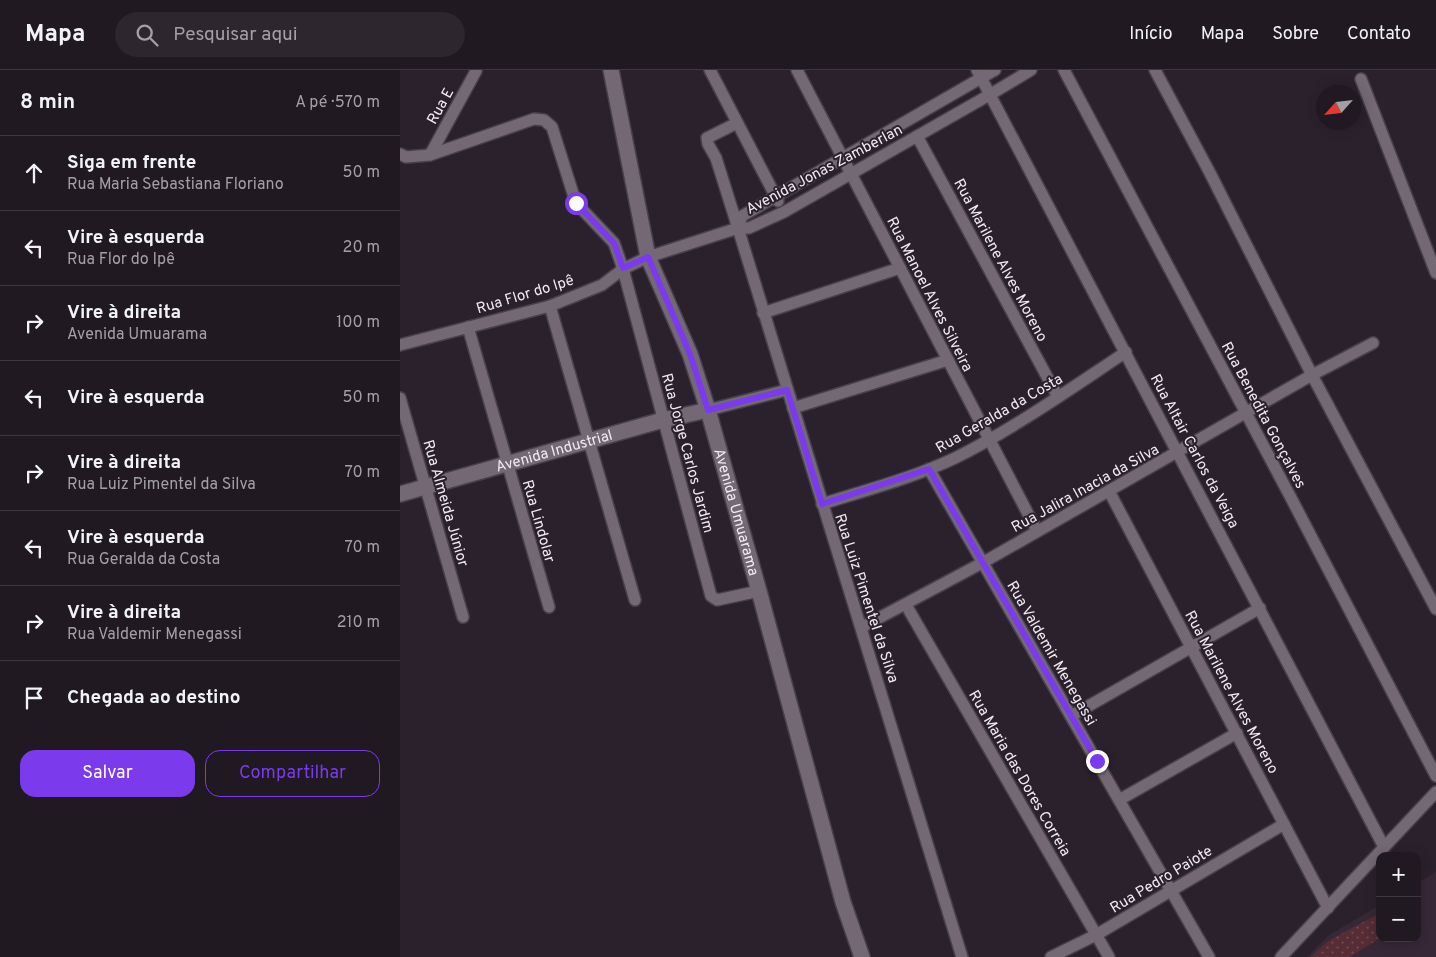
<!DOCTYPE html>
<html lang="pt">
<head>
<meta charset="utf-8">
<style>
	:root { --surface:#201921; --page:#2d262e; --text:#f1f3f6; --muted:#a2a0a5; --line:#3d383f; --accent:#7c3aed }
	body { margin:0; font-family:Overpass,sans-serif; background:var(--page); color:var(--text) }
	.controls { position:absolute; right:15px; bottom:15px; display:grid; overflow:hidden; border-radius:10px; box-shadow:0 2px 12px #0003 }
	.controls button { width:45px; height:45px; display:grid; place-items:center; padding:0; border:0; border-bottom:1px solid var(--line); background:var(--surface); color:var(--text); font:25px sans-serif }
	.compass { position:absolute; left:916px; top:15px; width:45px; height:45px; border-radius:50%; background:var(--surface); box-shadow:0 2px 12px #0003; rotate:243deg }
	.stop { position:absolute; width:15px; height:15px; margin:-11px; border:4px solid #7c3aed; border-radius:50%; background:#fff }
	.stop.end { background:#7c3aed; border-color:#fff; box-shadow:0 1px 5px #0008 }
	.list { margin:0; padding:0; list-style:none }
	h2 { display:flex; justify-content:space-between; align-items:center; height:65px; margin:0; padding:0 20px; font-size:21px }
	h2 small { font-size:16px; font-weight:400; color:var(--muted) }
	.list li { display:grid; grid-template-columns:32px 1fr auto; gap:15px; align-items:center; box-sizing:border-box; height:75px; padding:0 20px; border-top:1px solid var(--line) }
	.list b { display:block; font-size:19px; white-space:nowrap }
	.list p { margin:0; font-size:16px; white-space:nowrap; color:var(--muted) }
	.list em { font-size:16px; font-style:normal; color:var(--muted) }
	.actions { display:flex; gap:10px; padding:15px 20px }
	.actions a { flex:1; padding:11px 0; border:1px solid var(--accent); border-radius:15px; text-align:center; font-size:18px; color:var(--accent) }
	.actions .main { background:var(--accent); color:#fff }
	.icon { flex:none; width:28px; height:28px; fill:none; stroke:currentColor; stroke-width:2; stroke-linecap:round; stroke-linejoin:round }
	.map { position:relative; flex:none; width:1036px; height:887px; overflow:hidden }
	header { display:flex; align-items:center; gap:30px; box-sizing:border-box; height:70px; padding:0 25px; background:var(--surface); border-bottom:1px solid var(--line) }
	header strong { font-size:24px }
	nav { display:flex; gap:28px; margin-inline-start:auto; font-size:18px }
	.search { width:350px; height:45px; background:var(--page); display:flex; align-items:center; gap:12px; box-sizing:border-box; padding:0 18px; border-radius:28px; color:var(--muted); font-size:19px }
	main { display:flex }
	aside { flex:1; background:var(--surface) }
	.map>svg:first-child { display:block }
	.built { fill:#372838 }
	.grass { fill:url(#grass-dots) }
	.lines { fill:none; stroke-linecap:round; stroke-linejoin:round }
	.minor-casing { stroke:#484049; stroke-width:14 }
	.tertiary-casing { stroke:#484049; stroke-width:18 }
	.minor { stroke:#746875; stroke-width:11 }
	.tertiary { stroke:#746875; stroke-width:15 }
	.route { stroke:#7c3aed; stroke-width:6 }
	.labels { text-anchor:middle; stroke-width:4; stroke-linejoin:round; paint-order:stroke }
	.street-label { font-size:15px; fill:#f1eaf2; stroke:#2b212c }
</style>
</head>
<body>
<header>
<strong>Mapa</strong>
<div class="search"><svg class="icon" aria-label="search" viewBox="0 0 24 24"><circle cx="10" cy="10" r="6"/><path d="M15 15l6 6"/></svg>Pesquisar aqui</div>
<nav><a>Início</a><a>Mapa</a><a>Sobre</a><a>Contato</a></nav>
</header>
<main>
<aside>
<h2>8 min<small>A pé · 570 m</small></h2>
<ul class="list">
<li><svg class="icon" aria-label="ahead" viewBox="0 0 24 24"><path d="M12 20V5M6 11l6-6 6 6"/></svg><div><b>Siga em frente</b><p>Rua Maria Sebastiana Floriano</p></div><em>50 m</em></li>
<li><svg class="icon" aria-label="left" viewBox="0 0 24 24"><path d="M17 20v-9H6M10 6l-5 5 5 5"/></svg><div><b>Vire à esquerda</b><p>Rua Flor do Ipê</p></div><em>20 m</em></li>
<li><svg class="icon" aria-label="right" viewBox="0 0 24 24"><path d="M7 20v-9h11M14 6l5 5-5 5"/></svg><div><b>Vire à direita</b><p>Avenida Umuarama</p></div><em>100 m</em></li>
<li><svg class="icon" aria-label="left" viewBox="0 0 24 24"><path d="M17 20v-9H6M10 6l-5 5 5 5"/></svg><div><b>Vire à esquerda</b></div><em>50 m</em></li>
<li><svg class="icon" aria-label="right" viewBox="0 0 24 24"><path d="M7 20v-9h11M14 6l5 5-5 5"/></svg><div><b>Vire à direita</b><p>Rua Luiz Pimentel da Silva</p></div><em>70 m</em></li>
<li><svg class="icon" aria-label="left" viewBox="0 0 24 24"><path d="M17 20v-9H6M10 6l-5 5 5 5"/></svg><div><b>Vire à esquerda</b><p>Rua Geralda da Costa</p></div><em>70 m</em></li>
<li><svg class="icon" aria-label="right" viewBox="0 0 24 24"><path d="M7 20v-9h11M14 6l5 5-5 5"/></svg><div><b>Vire à direita</b><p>Rua Valdemir Menegassi</p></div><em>210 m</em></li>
<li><svg class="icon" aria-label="arrive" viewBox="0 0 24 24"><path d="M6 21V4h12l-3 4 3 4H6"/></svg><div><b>Chegada ao destino</b></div></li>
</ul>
<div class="actions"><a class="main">Salvar</a><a>Compartilhar</a></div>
</aside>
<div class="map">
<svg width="1036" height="887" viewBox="0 0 1036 887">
	<defs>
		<pattern id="grass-dots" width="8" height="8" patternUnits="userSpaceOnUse" patternTransform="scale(1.25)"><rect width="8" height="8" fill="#562c35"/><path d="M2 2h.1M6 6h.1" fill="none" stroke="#6f4b53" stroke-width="1.8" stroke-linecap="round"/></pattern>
	</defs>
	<rect width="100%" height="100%" fill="#2b212c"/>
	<polygon class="built" points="1036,802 1036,887 907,887 929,865 980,835 980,868 1017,868 1017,813"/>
	<polygon class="grass" points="980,843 980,868 950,887 910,887 928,871"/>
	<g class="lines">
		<g class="minor-casing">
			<g id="minor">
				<polyline points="310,0 378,131"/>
				<polyline points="397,0 637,461"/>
				<polyline points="577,0 984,777"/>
				<polyline points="664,0 890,426 1036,706"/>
				<polyline points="755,0 810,103 912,305 1036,539"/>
				<polyline points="961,9 1036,203"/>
				<polyline points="337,53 307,68 308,74 316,88 338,158 562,887"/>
				<polyline points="517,66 658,327"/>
				<polyline points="0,84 6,87 30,85 134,49 144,50 152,57 176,133 214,173 223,199 311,526 317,530 359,521"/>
				<polyline points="30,85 76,1"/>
				<polyline points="338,158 342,146 595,0"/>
				<polyline points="150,236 235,530"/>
				<polyline points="363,243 500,198"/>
				<polyline points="68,257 149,537"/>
				<polyline points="0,275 150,236 202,215 223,199 248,187 338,158 349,158 384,142 591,24 631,0"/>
				<polyline points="0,328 63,547"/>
				<polyline points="393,338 548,290"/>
				<polyline points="308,340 387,320"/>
				<polyline points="529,399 809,887"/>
				<polyline points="709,421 928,838"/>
				<path d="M 422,434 C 466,420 513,408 555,388 C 615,358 670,319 726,282"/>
				<polyline points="506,535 709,887"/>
				<polyline points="462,557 582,493 912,305 973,273"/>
				<polyline points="671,646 860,538"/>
				<polyline points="719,730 837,663"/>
				<polyline points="651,887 696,865 884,754"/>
				<polyline points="881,887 1036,722"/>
			</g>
		</g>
		<g class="tertiary-casing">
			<g id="tertiary">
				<path id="s1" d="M 211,0 L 248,187 L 290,284 L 308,340 L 359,521 L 443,832 L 462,887"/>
				<path id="s2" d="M 0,424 L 263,350 L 308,340"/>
			</g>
		</g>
		<use href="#minor" class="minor"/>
		<use href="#tertiary" class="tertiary"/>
	</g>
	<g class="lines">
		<polyline class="route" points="176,133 214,173 223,198 248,187 290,284 308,340 387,320 422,434 529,399 697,691"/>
	</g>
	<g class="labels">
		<g class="street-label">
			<text transform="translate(40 36) rotate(-61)" y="5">Rua E</text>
			<text transform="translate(424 99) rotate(-28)" y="5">Avenida Jonas Zamberlan</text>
			<text transform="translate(601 190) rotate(62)" y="5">Rua Marilene Alves Moreno</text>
			<text transform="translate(125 224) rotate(-17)" y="5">Rua Flor do Ipê</text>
			<text transform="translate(530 224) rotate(63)" y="5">Rua Manoel Alves Silveira</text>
			<text transform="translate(599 343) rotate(-30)" y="5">Rua Geralda da Costa</text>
			<text transform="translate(864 345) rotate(62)" y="5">Rua Benedita Gonçalves</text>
			<text dy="5" stroke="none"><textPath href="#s2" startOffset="160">Avenida Industrial</textPath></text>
			<text transform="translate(795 381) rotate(62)" y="5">Rua Altair Carlos da Veiga</text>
			<text transform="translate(288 383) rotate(75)" y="5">Rua Jorge Carlos Jardim</text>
			<text transform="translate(685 418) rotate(-29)" y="5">Rua Jalira Inacia da Silva</text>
			<text transform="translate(46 433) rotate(74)" y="5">Rua Almeida Júnior</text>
			<text dy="5" stroke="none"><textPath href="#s1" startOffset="461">Avenida Umuarama</textPath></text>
			<text transform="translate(139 451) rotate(74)" y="5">Rua Lindolar</text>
			<text transform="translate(467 528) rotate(72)" y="5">Rua Luiz Pimentel da Silva</text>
			<text transform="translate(652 583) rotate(60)" y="5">Rua Valdemir Menegassi</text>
			<text transform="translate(832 622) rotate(62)" y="5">Rua Marilene Alves Moreno</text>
			<text transform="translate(620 703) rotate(60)" y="5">Rua Maria das Dores Correia</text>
			<text transform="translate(761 809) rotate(-31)" y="5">Rua Pedro Paiote</text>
		</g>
	</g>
</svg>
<div class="controls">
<button>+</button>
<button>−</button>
</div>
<svg class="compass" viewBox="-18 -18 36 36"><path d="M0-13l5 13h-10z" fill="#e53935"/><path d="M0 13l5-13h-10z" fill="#a2a0a5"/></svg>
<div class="stop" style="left:176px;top:133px"></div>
<div class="stop end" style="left:697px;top:691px"></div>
</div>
</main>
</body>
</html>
